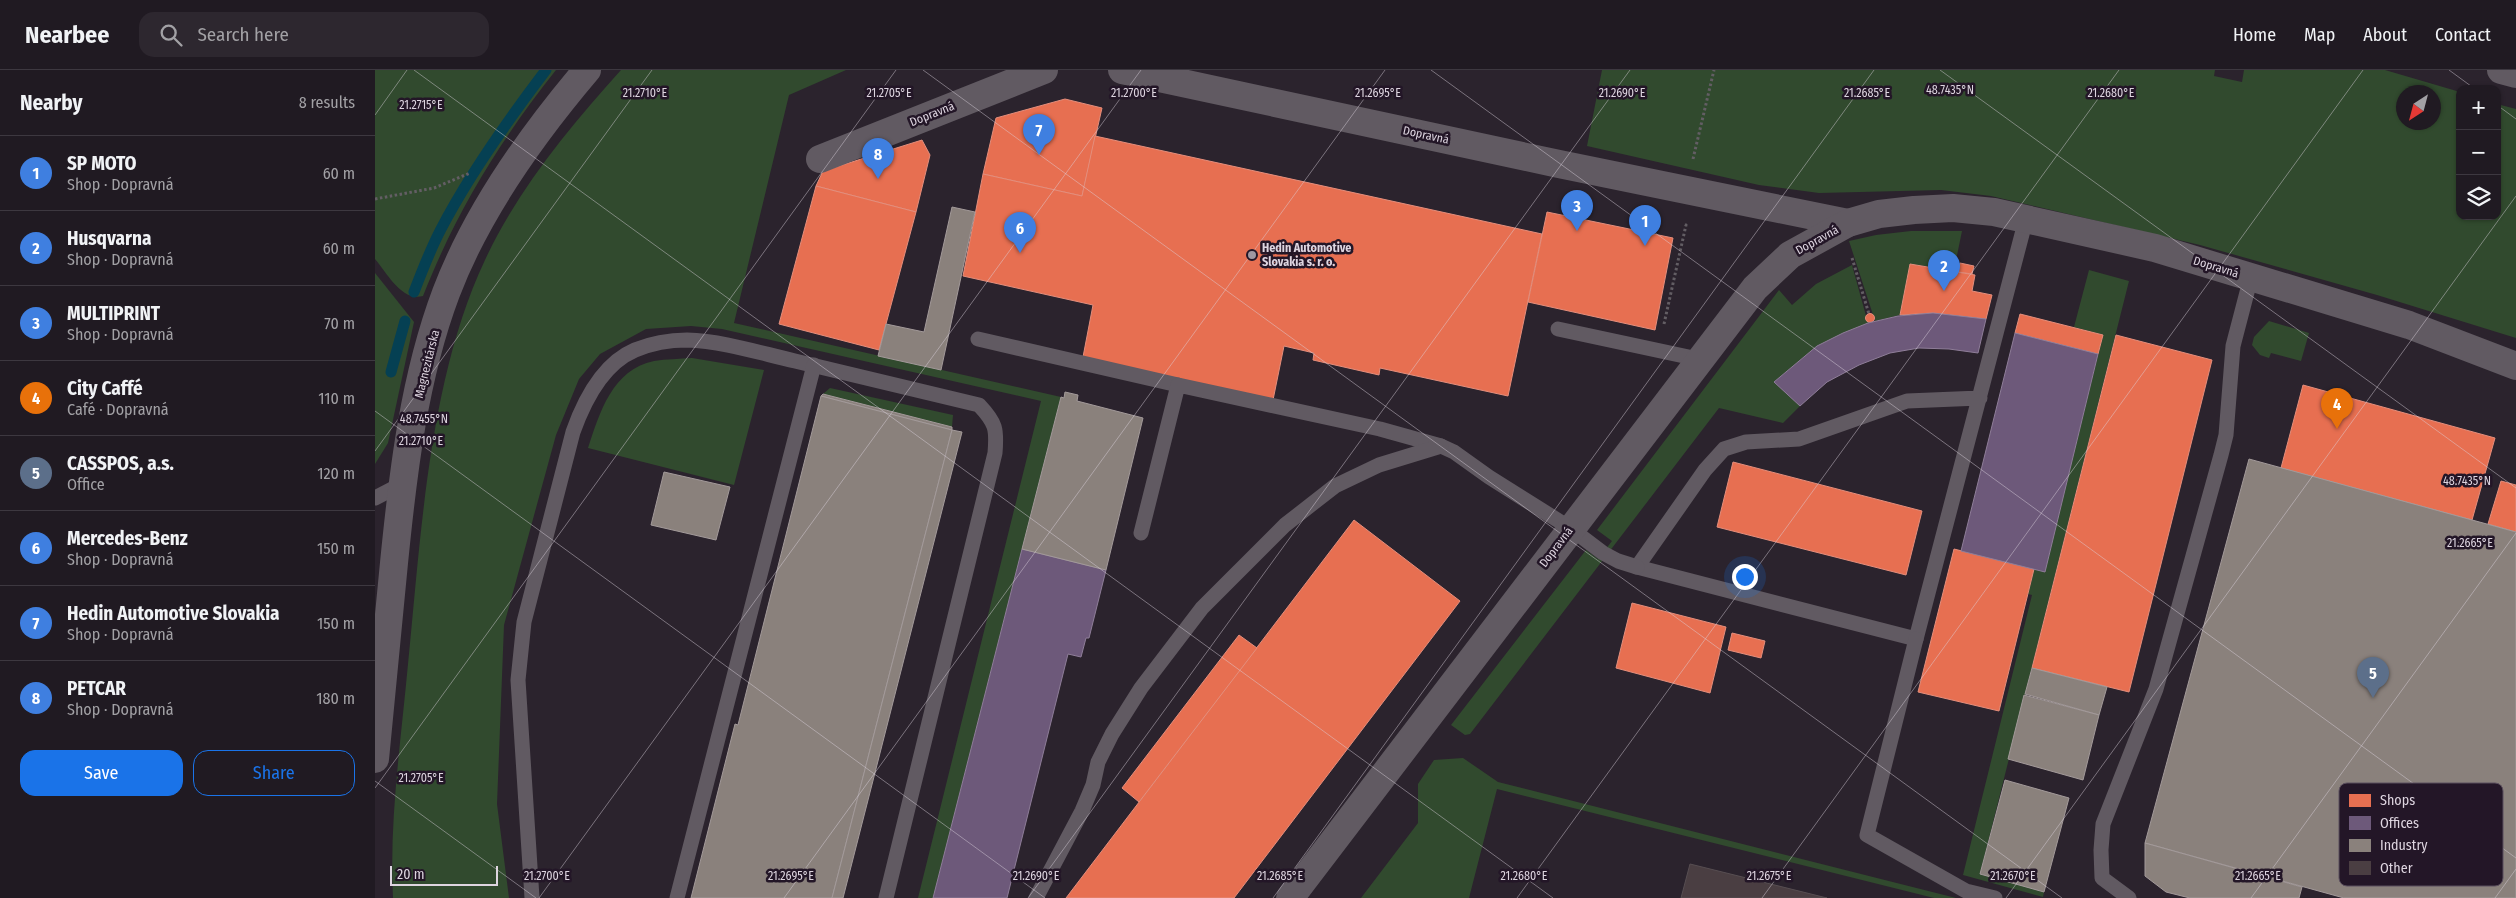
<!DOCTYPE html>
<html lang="en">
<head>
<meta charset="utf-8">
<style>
	:root { --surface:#201a22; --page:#2d272f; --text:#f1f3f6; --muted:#a2a1a5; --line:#3d3840; --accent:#1a73e8 }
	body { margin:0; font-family:"Fira Sans Condensed",sans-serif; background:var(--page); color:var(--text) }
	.controls { position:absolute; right:15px; top:15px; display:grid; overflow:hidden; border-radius:10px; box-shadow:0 1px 4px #0004 }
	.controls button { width:45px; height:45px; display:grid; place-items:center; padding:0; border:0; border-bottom:1px solid var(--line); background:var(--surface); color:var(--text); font:25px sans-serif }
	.compass { position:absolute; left:2021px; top:15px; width:45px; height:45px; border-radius:50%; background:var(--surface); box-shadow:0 1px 4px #0004; rotate:216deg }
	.scale { position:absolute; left:15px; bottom:12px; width:108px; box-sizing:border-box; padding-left:5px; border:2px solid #ded5e0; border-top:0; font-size:14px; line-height:18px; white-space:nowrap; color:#ded5e0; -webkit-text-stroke:4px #231627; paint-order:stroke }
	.you { position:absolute; left:1369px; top:506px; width:18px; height:18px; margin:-12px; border:4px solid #fff; border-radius:50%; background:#1a73e8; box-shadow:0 0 0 8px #1a73e833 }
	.badge { display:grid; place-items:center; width:32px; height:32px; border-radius:50%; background:var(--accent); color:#fff; font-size:16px; font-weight:700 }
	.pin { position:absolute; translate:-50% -41px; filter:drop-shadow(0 1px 2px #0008) }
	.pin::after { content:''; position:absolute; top:26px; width:18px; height:15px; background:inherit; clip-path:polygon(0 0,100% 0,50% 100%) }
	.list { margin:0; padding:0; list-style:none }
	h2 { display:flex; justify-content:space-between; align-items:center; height:65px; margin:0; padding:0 20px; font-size:21px }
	h2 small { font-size:16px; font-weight:400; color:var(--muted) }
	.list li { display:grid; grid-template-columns:32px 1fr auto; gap:15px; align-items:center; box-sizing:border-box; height:75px; padding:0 20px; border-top:1px solid var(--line) }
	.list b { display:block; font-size:19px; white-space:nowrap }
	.list p { margin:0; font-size:16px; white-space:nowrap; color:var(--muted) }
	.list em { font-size:16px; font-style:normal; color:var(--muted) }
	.actions { display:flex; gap:10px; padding:15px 20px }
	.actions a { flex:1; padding:11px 0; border:1px solid var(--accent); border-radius:15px; text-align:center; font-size:18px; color:var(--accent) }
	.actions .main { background:var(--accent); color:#fff }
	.icon { flex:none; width:28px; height:28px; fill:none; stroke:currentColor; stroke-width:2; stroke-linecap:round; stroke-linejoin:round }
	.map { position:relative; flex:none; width:2141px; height:828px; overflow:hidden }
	header { display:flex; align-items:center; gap:30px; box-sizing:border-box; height:70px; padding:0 25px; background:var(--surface); border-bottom:1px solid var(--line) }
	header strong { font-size:24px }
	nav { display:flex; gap:28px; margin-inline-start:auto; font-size:18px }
	.search { width:350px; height:45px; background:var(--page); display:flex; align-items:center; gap:12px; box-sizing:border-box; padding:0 18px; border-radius:15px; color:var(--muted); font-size:19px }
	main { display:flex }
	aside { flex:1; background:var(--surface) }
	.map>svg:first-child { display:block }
	.green { fill:#314a2e; fill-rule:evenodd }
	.shops { fill:#e76f51; stroke:#e48e7c }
	.offices { fill:#6d597a; stroke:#8f7e99 }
	.industry { fill:#8a817c; stroke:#a39a9a }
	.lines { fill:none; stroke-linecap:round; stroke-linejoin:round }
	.stream { stroke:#054053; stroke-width:11 }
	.building { fill:#4a3e42; stroke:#574e52 }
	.path { stroke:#635e64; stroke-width:3; stroke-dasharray:2.5 2.5; stroke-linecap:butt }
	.lane { stroke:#615a62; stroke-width:15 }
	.street { stroke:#615a62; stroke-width:28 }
	.ticks { fill:none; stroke:#ded5e0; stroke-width:1; stroke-opacity:0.45 }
	.poi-dot { fill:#9f97a1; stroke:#231627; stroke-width:2 }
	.labels { text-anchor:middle; stroke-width:5; stroke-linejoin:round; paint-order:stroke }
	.street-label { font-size:12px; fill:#ded5e0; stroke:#231627 }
	.poi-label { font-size:12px; font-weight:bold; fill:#ded5e0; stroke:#231627; text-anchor:start }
	.key { fill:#231627; stroke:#5b4f5e; stroke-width:1 }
	.key-label { font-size:14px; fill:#ded5e0 }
	.ticks-label { font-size:12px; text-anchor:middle; fill:#ded5e0; stroke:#231627; stroke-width:5; stroke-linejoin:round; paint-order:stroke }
</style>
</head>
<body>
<header>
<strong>Nearbee</strong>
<div class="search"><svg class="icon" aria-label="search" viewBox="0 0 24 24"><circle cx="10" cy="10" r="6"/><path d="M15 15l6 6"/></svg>Search here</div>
<nav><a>Home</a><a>Map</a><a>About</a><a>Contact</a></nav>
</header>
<main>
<aside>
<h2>Nearby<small>8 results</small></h2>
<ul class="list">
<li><span class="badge" style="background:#3f7fe0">1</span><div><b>SP MOTO</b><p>Shop · Dopravná</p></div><em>60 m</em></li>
<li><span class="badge" style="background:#3f7fe0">2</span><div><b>Husqvarna</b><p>Shop · Dopravná</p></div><em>60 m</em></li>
<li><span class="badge" style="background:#3f7fe0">3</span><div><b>MULTIPRINT</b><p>Shop · Dopravná</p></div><em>70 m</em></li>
<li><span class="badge" style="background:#e8710a">4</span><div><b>City Caffé</b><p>Café · Dopravná</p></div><em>110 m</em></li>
<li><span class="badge" style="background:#5c6f8a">5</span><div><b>CASSPOS, a.s.</b><p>Office</p></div><em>120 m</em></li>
<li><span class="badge" style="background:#3f7fe0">6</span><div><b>Mercedes-Benz</b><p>Shop · Dopravná</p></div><em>150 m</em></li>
<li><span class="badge" style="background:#3f7fe0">7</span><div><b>Hedin Automotive Slovakia</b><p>Shop · Dopravná</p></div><em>150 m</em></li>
<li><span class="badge" style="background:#3f7fe0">8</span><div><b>PETCAR</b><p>Shop · Dopravná</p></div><em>180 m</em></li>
</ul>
<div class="actions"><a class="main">Save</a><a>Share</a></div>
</aside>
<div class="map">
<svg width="2141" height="828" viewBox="0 0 2141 828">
	<rect width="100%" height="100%" fill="#2b232d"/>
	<g class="green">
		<path d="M 0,0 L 181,0 C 124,72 82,140 48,226 C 27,232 12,203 0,189 Z"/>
		<path d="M 246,0 L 471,0 L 414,25 L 359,253 L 686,327 L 558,828 L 543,828 L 666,331 L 347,259 L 316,256 L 271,259 L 225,284 L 204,309 L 181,365 L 129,555 L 122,734 L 134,828 L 18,828 C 14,750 26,671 33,594 C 46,465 54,308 110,190 C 143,119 194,58 246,0 Z"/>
		<path d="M 1227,0 L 1840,0 L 1839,6 L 1867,12 L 1869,0 L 2010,0 L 2085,22 L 2085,146 L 2122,146 L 2122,34 L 2141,39 L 2141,268 L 2002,225 L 1825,175 L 1616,126 L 1566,120 L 1444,123 L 1384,115 L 1212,76 ZM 2028,22 L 2058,22 L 2058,52 L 2028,52 Z"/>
		<polygon points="1536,161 1587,161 1579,200 1535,194 1525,245 1500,251 1474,171 1501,165"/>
		<polygon points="1477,195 1493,253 1442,276 1399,312 1425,336 1408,353 1344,338 1095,664 1090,665 1076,655 1211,480 1223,489 1237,471 1222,460 1404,220 1417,235 1441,214"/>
		<polygon points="1714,200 1754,211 1605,804 1669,822 1668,827 1588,805 1657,525 1653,524 1659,499 1670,501 1728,265 1699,257"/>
		<polygon points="0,203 39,252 13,373 0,394"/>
		<polygon points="1894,251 1934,263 1926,291 1896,283 1894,288 1885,285 1877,275 1879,267"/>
		<path d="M 317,288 L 389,300 L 359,415 L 213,378 C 225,342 237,300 279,291 C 291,289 305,289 317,288 Z"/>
		<polygon points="455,318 578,345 577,357 448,324"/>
		<polygon points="1088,688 1123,712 1581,828 1559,828 1122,719 1094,828 986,828 1043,753 1043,714 1059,690"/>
	</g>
	<g class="shops">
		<polygon points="690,29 727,38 707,126 608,104 621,48"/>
		<polygon points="720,66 1167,164 1133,326 1005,298 1004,305 938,290 939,283 909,276 898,330 708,287 718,235 588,206 608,104 707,126"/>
		<polygon points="547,70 555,85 541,142 441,116 448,101"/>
		<polygon points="441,116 541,142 504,280 404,254"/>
		<polygon points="1172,142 1298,168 1280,260 1153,232"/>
		<polygon points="1585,193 1599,196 1597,204 1583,202"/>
		<polygon points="1535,194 1600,205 1597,221 1617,225 1611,249 1558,243 1525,245"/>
		<circle cx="1495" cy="248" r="4.5"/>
		<polygon points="1645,244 1728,265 1723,284 1640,263"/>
		<polygon points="1741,265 1837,290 1754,622 1657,598"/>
		<polygon points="1928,315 2120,368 2097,450 1906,398"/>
		<polygon points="1358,392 1547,441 1531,505 1342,457"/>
		<polygon points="2126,411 2141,415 2141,462 2113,454"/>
		<polygon points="979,450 1085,531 859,828 691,828"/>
		<polygon points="1579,479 1659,499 1624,641 1543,622"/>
		<polygon points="1257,533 1351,557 1335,623 1241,598"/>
		<polygon points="1357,563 1390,571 1386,588 1353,580"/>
		<polygon points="864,565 882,578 764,732 747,718"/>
	</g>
	<g class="offices">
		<polygon points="1558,243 1611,249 1603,283 1574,279 1544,278 1515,283 1484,295 1452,312 1425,336 1399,312 1442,276 1468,263 1493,253 1523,246"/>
		<polygon points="1640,263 1723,284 1670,502 1586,481"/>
		<polygon points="647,479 731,500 714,568 711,568 706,587 693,584 632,828 558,828"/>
	</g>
	<g class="industry">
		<polygon points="577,137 600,142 566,300 503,286 511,254 549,262"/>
		<polygon points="690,322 703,325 702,331 768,348 731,500 647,479 686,327 689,328"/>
		<polygon points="448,324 577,357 577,360 446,326"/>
		<polygon points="446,326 577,360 457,828 316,828 360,654 363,655"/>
		<polygon points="577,360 587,362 468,828 457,828"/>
		<polygon points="1874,389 2141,462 2141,828 1969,828 1770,773"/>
		<polygon points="289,402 355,417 341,470 276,455"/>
		<polygon points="1657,598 1732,617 1724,645 1650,624"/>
		<polygon points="1649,625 1724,645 1708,710 1633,689"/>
		<polygon points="1630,710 1694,728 1669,822 1605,804"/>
		<polygon points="1770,773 1927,817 1924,828 1815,828 1791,822 1770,806"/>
	</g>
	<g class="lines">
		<g class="stream">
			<path d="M 39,222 C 47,201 55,180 66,159 C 95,103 133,50 171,0"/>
			<polyline points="16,302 30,251"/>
		</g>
	</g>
	<polygon class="building" points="1315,794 1452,828 1306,828"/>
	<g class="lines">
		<g class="path">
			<polyline points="1318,89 1339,0"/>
			<polyline points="0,129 59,118 95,103"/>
			<polyline points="1477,188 1494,244"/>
			<polyline points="1289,254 1311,155 1309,155"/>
		</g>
		<g class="lane">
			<polyline points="1183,259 1323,289"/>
			<polyline points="603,269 803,315"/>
			<polyline points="1605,328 1532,331 1424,369 1371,372 1349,379 1330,400 1262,497 1541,569 1651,149"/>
			<polyline points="0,428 27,414"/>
			<polyline points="766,463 803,315 1005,359 1066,376 1079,382 1114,407 1195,458 1228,483 1243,491 1262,497"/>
			<polyline points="1541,569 1492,765 1591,821 1620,828"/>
			<path d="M 157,828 L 143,610 L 149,552 L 198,362 C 209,331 227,294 260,280 C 277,273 294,270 312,270 C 348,271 385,283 420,291 C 481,305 543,321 604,335 C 621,353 622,359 620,383 L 511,828"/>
			<polyline points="302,828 439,295"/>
			<polyline points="661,828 707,741 718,715 723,692 737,664 766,618 827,538 910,455 960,416 1004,395 1066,376"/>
			<polyline points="1754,828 1727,808 1726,780 1728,754 1781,619 1846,385 1851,365 1858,276 1876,207"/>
		</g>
		<g class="street">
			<polyline points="747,0 1184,94 1473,153"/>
			<polyline points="2126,0 2141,4"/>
			<polyline points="445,89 669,0"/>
			<path d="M 0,689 C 6,623 13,558 19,493 C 28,402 39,308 71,223 C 102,141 156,66 212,0"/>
			<polyline points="915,828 1380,218 1415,185 1473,153 1504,144 1539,140 1578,138 1619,142 1780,178 2034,255 2141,296"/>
		</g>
	</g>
	<path class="ticks" d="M 39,0 L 1178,828M 548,0 L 1687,828M 1056,0 L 2141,788M 1565,0 L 2141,418M 2074,0 L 2100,19M 2122,35 L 2141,49M 0,45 L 32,0M 0,341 L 670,828M 0,381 L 277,0M 0,711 L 161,828M 0,718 L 521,0M 164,828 L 766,0M 409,828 L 1010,0M 653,828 L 1255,0M 898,828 L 1499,0M 1142,828 L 1744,0M 1387,828 L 1988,0M 1631,828 L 2141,126M 1876,828 L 2141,463M 2120,828 L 2141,799"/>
	<circle class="poi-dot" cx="877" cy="185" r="5"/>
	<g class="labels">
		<g class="street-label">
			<text transform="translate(557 44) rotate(-22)" y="4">Dopravná</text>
			<text transform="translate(1051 65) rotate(12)" y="4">Dopravná</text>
			<text transform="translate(1442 170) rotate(-29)" y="4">Dopravná</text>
			<text transform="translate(1841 197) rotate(17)" y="4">Dopravná</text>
			<text transform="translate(52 294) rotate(-76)" y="4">Magnezitárska</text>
			<text transform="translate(1181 477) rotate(-53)" y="4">Dopravná</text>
		</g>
		<g class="poi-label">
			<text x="887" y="182">Hedin Automotive<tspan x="887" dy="14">Slovakia s. r. o.</tspan></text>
		</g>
	</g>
	<rect x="1964" y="713" width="164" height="103" rx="8" class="key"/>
	<rect x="1974" y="724" width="22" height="13" fill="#e76f51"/>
	<rect x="1974" y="746" width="22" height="14" fill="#6d597a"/>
	<rect x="1974" y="769" width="22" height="13" fill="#8a817c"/>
	<rect x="1974" y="791" width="22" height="14" fill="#4a3e42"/>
	<g class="key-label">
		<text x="2005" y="735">Shops</text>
		<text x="2005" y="758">Offices</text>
		<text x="2005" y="780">Industry</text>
		<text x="2005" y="803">Other</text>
	</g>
	<g class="ticks-label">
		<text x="1575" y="24">48.7435°N</text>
		<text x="270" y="27">21.2710°E</text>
		<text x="1492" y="27">21.2685°E</text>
		<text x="514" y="27">21.2705°E</text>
		<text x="759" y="27">21.2700°E</text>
		<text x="1003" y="27">21.2695°E</text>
		<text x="1247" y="27">21.2690°E</text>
		<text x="1736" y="27">21.2680°E</text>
		<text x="46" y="39">21.2715°E</text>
		<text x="49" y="353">48.7455°N</text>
		<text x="46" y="375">21.2710°E</text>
		<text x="2092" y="415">48.7435°N</text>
		<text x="2095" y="477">21.2665°E</text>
		<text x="46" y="712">21.2705°E</text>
		<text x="172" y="810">21.2700°E</text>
		<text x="416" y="810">21.2695°E</text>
		<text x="661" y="810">21.2690°E</text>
		<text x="905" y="810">21.2685°E</text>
		<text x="1149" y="810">21.2680°E</text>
		<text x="1394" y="810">21.2675°E</text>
		<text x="1638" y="810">21.2670°E</text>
		<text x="1883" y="810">21.2665°E</text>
	</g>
</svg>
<div class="controls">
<button>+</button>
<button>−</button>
<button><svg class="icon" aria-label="layers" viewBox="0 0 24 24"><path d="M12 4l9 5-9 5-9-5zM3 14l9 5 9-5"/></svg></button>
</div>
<svg class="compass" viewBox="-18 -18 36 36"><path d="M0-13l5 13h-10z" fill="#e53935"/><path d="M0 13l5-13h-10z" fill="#a2a1a5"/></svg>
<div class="scale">20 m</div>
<div class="you"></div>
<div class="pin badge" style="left:1270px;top:176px;background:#3f7fe0">1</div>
<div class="pin badge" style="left:1569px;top:221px;background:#3f7fe0">2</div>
<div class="pin badge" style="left:1202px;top:161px;background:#3f7fe0">3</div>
<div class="pin badge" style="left:1962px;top:359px;background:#e8710a">4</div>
<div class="pin badge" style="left:1998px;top:628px;background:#5c6f8a">5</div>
<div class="pin badge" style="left:645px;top:183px;background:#3f7fe0">6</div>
<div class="pin badge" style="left:664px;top:85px;background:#3f7fe0">7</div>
<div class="pin badge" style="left:503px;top:109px;background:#3f7fe0">8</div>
</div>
</main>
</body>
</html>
